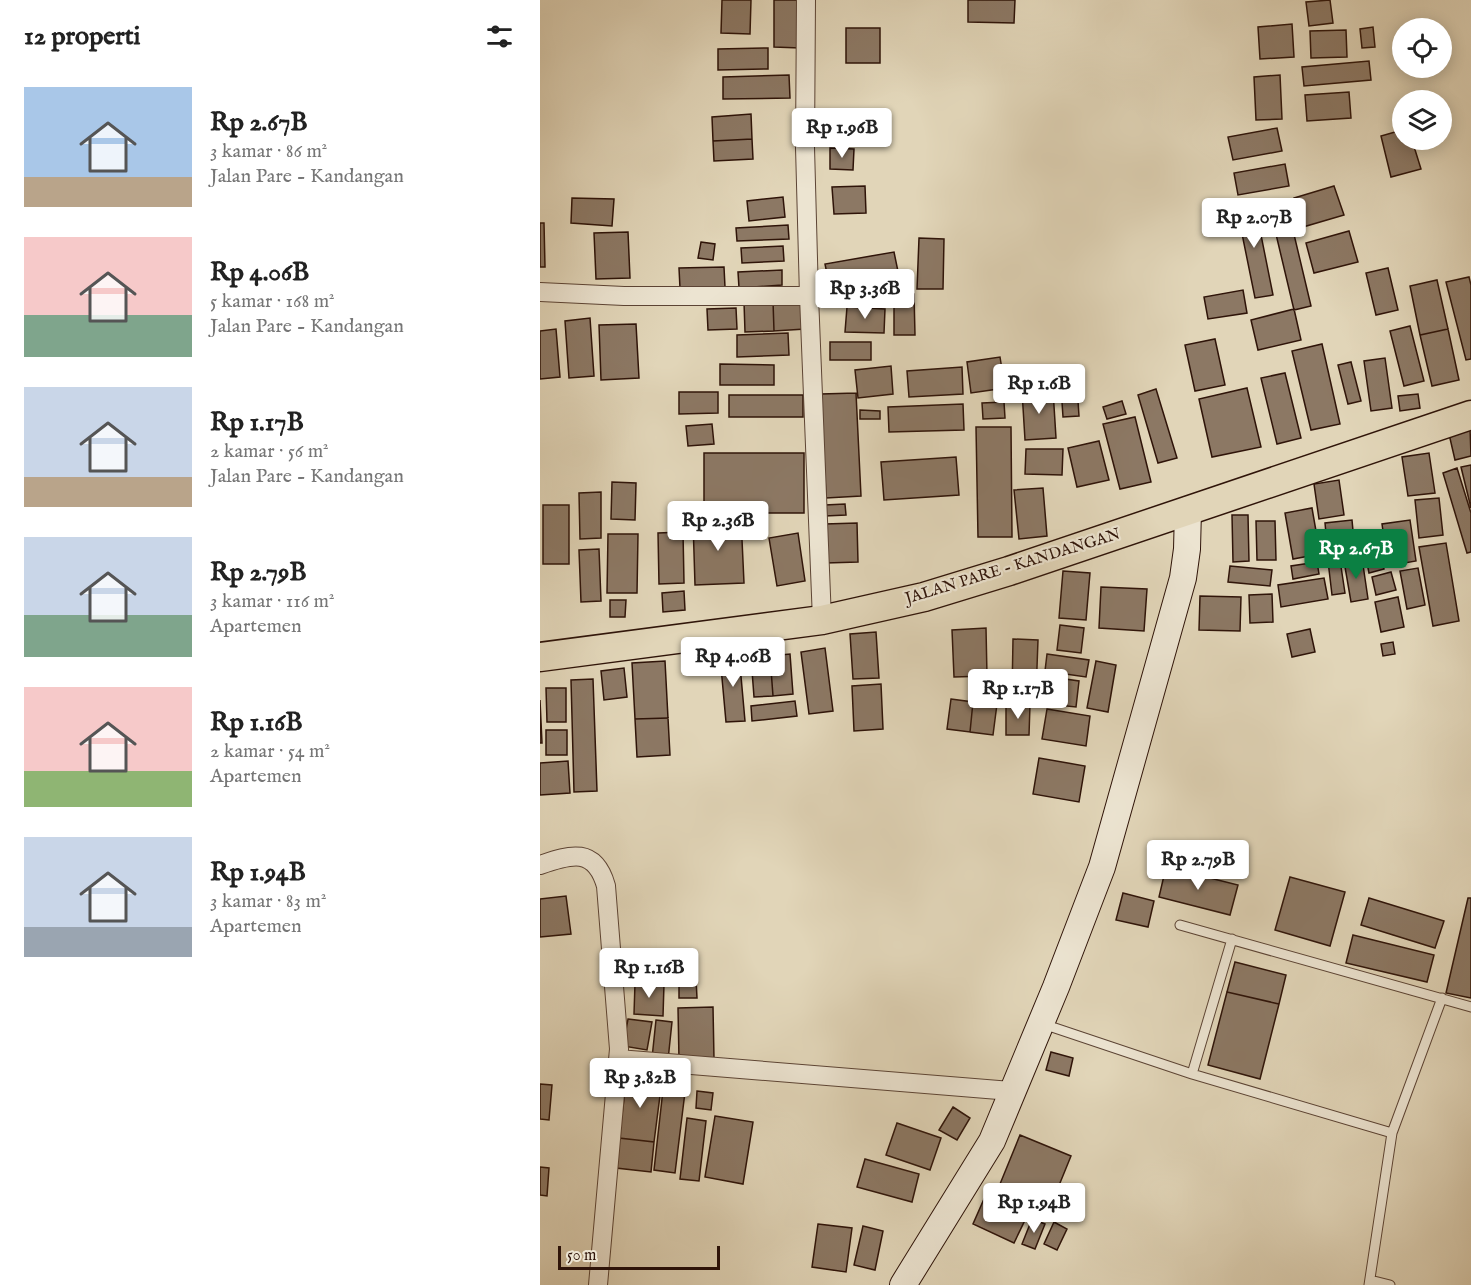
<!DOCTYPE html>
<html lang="id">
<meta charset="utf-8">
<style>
:root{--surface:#fff;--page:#f6f6f6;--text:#222;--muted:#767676;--accent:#0b8043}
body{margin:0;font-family:"IM FELL English",serif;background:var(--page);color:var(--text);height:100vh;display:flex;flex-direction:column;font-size:22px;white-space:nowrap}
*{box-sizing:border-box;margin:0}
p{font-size:20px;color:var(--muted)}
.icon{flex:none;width:33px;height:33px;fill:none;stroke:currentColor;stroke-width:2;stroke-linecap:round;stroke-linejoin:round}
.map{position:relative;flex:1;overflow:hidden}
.details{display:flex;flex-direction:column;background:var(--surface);width:540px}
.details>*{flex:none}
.tools{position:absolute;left:852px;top:18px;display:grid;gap:12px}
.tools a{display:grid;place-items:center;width:60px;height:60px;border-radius:50%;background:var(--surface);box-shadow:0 3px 15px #0003;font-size:30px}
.scale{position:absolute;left:18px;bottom:15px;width:162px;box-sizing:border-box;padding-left:6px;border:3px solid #2f1409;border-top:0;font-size:16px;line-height:21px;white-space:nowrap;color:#2f1409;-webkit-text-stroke:4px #ece4d1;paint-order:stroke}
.price{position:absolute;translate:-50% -51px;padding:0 14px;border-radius:6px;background:#fff;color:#222;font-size:20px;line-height:39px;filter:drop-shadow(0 2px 3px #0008)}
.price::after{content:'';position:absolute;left:50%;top:36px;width:18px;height:14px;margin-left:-9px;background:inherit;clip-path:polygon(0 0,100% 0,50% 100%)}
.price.selected{background:var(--accent);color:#fff}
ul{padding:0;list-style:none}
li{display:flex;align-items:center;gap:18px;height:150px;padding:0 24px}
li span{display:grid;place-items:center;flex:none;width:168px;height:120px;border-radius:0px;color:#555}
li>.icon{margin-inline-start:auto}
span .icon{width:72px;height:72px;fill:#fffc;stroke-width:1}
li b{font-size:26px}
h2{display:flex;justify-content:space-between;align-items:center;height:72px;padding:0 24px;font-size:26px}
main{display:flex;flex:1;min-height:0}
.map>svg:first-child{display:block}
</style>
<main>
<section class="details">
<h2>12 properti<svg class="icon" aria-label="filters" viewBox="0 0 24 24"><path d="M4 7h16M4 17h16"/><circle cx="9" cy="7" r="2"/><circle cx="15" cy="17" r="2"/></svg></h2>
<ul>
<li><span style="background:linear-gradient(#a9c7e8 75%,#b9a48a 0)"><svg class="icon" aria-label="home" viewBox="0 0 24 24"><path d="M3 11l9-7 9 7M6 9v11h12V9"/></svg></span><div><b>Rp 2.67B</b><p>3 kamar · 86 m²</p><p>Jalan Pare - Kandangan</p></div></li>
<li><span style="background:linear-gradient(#f6c9c9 65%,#7fa58c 0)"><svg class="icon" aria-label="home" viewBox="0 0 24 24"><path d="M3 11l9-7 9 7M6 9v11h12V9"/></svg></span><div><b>Rp 4.06B</b><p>5 kamar · 168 m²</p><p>Jalan Pare - Kandangan</p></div></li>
<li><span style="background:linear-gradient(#c9d6e8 75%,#b9a48a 0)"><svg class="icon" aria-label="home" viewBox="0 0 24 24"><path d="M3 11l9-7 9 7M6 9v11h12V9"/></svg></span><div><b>Rp 1.17B</b><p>2 kamar · 56 m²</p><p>Jalan Pare - Kandangan</p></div></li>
<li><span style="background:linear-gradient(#c9d6e8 65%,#7fa58c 0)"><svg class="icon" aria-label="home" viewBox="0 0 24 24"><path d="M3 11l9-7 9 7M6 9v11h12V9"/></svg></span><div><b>Rp 2.79B</b><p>3 kamar · 116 m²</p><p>Apartemen</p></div></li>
<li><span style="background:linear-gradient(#f6c9c9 70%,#8fb573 0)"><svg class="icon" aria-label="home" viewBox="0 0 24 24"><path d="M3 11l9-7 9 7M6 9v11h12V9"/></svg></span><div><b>Rp 1.16B</b><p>2 kamar · 54 m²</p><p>Apartemen</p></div></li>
<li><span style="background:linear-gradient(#c9d6e8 75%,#9aa5b1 0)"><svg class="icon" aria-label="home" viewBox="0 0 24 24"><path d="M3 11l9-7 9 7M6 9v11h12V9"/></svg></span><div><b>Rp 1.94B</b><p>3 kamar · 83 m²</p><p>Apartemen</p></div></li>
</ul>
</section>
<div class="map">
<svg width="931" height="1285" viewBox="0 0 931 1285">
<rect width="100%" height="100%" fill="#e1d5b8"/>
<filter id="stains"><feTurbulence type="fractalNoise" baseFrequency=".00333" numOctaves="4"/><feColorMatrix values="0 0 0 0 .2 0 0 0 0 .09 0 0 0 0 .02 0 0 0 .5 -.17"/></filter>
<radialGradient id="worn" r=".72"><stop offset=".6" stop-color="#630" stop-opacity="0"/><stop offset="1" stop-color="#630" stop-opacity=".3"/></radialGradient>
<!-- building -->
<path fill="#8c7864" stroke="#2f1409" stroke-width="1.5" d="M182 0H211L210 34 181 33Z
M234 0H260V48L234 47Z
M428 0H475L474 23 428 22Z
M790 0 793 23 769 26 766 2Z
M752 24 754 57 720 59 718 27Z
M833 27 835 47 822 48 820 29Z
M306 28H340V63H306Z
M806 30 807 57 771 58 770 31Z
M228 48V69L178 70V49Z
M829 61 831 80 764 86 762 67Z
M249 75 250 98 183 99V77Z
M740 75 742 119 716 120 714 77Z
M809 92 811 118 767 121 765 95Z
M211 114 212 139 173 141 172 117Z
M298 117H320L321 130H298Z
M737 128 742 151 693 160 688 137Z
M862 130V140H872L881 169 851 177 841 136Z
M212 139 213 159 174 161 173 141Z
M290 148 314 149 313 170 290 169Z
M745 164 749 186 698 195 694 173Z
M325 186 326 213 294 214 292 187Z
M794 186 804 215 763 227 754 198Z
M243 197 245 217 209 221 207 201Z
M32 198 74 199 72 226 31 223Z
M714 200 733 295 715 298 696 204Z
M0 223H4L5 267H0Z
M248 225 249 239 197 241 196 228Z
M752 226 771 306 754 310 735 230Z
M809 231 818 262 774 273 766 243Z
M88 232 90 278 56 279 54 233Z
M379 238 404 239 403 289H377Z
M161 242 175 244 173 260 158 258Z
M243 246 244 261 202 263 201 248Z
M354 252 361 286 292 299 285 264Z
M184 267 185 287 140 288 139 268Z
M848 268 858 310 836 315 826 273Z
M242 270V285L199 288 198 272Z
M929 277 931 285V359L926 360 906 282Z
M897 280 908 329 880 335 870 286Z
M703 290 707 313 668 319 664 297Z
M374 294 375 335H354V295Z
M263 299 265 329 234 331 233 301Z
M233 301 234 331 205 332 204 302Z
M307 307 345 309 344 333 305 332Z
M196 308 197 329 168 330 167 309Z
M754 309 761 340 718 350 711 320Z
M50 318 54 376 29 378 25 321Z
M96 324 99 378 61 380 59 325Z
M870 326 884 381 864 386 850 331Z
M16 329 20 377 0 379V331Z
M908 329 919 380 892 386 880 335Z
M248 333 249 355 197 357V335Z
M675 339 685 385 655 391 645 345Z
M290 342H331V360H290Z
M782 344 800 424 771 430 752 351Z
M460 357 465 388 431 393 427 362Z
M845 358 852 408 831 411 824 361Z
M811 362 821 401 808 404 798 365Z
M180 364 234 365V385H180Z
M351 366 353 394 318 398 315 370Z
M422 367 423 394 369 397 367 371Z
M745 373 761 438 737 444 721 378Z
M537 386 539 416 523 417 521 387Z
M707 388 721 447 672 457 659 399Z
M616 389 637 458 618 463 598 395Z
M513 390 516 438 485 440 482 391Z
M139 392H178V413L139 414Z
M316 393 321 496 286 498 281 394Z
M878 394 880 408 860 411 858 396Z
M189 395H263V417H189Z
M582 401 586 414 567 419 563 407Z
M464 402 465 418 443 419 442 403Z
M423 404 424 430 349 432 348 407Z
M320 410 340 411V419H320Z
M595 417 611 482 580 489 563 424Z
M172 424 174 444 148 446 146 426Z
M436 427H471L472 537H438Z
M930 428 931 456 915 460 909 434Z
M559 441 569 480 537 487 528 448Z
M486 449H523L522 475 485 474Z
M164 453H264V513H164Z
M889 453 895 493 868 496 862 457Z
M416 457 419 495 344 500 341 462Z
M931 465V508L921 467Z
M917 468 931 513V552L927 553 903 473Z
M799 480 804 515 779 519 774 484Z
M72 482 96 483 95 520 71 519Z
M503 488 507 536 479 539 474 490Z
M61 492V538L40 539 39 493Z
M899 498 903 535 879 538 875 500Z
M305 504 306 515 285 516V505Z
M3 505H29V564H3Z
M772 508 780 554 753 559 745 513Z
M692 515H708L709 561 693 562Z
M201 518 204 583 155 585 153 521Z
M812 520 815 552 788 555 785 523Z
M870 520 876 561 848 566 842 524Z
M716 521H735L736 560H717Z
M317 523 318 562 286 563 285 524Z
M143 532 144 583 119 584 118 533Z
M258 533 265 581 237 586 229 538Z
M68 534H98L97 593H67Z
M906 543 919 621 893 626 879 547Z
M59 549 61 601 41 602 39 550Z
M840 550 844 569 829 573 825 553Z
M822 558 828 599 811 602 804 561Z
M800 560 805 593 792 595 788 561Z
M777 562 779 574 753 579 751 566Z
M690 566 732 570 730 586 688 582Z
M878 568 885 605 867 609 860 571Z
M523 571 550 573 546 620 519 618Z
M851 572 856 590 836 595 832 577Z
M784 578 788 599 741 607 738 585Z
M561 587 607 589 604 631 559 628Z
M144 591 145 610 123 612 122 593Z
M732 594 733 622 710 623 709 595Z
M660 596 701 597 700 631 659 630Z
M858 597 864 627 841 632 835 602Z
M70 600H86L85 617H70Z
M520 625 544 628 541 653 517 650Z
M446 628 447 676 414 677 412 630Z
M770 629 775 652 752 657 747 634Z
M336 632 339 678 313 679 310 634Z
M473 639 498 640 496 694H472Z
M853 642 855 654 843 656 841 644Z
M285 648 293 711 269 714 261 652Z
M199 654 205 721 186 722 180 656Z
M250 654 253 694 233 696 230 656Z
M507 654 549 660 546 677 505 671Z
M230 656 233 696 214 697 211 657Z
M125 661 128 718 95 719 92 663Z
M556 661 576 665 568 712 547 708Z
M84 668 87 697 64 700 61 671Z
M511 677 539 681 536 707 508 704Z
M53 679 57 791 34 792 31 680Z
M341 684 343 729 314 731 312 686Z
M6 688H26V722H7Z
M411 699 433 702 430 732 407 729Z
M0 700 2 743H0Z
M255 701 257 716 212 721 211 706Z
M433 702 457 704 453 735 430 732Z
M466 705H490L489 735H466Z
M507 709 550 716 546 746 502 739Z
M128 718 130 755 97 757 95 719Z
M6 730H27V755H6Z
M499 758 545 766 539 802 493 794Z
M28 761 30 793 0 795V763Z
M626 867 698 885 690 915 619 897Z
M750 877 805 892 790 946 735 930Z
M583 893 614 901 608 927 576 920Z
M26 896 31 934 0 937V899Z
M829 898 904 921 895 948 821 925Z
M928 898H931V998L906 993Z
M813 935 894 955 887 982 806 963Z
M695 962 746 975 739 1004 687 992Z
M139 979H156L157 998H139Z
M95 983 124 984 123 1016 94 1014Z
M687 992 739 1004 720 1079 668 1065Z
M173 1007 174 1059 139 1060 138 1008Z
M88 1019 112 1022 107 1050 83 1046Z
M116 1020 132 1022 128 1060 112 1058Z
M511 1052 533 1058 529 1076 506 1070Z
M87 1076 122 1080 114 1142 79 1138Z
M124 1081 146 1084 135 1173 114 1170Z
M0 1084 12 1085 9 1120 0 1119Z
M157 1091 173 1093 171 1110 156 1108Z
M413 1107 430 1118 417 1140 399 1130Z
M175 1116 213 1122 203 1184 165 1177Z
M147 1118 166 1121 159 1181 140 1179Z
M357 1123 401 1138 390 1170 346 1155Z
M480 1135 531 1156 511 1205 460 1184Z
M79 1138 114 1142 111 1172 76 1168Z
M325 1159 379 1174 372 1202 317 1187Z
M0 1167 9 1168 7 1196 0 1195Z
M444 1199 486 1218 474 1243 433 1224Z
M492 1219 505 1224 495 1249 482 1244Z
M514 1222 527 1229 517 1250 504 1244Z
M278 1224 312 1228 306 1272 272 1267Z
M323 1226 343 1231 335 1270 314 1265Z"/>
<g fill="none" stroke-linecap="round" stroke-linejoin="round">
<!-- lane casing -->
<g stroke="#5c4435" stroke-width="11">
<path id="lane" d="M640 925 931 1007
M503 1024 652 1074 852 1133 829 1285
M652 1074 692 939
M852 1133 902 998
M830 1280 850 1285"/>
</g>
<!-- street casing -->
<g stroke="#5c4435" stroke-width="20">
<path id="street" d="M266 0 265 147 269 296
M0 292 84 296H269L282 620
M0 865C31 854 55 847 66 886L79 1049 58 1285
M78 1059 471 1091"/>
</g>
<!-- secondary casing -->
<g stroke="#2f1409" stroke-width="28">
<path id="secondary" d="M363 1285 452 1141 516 987 562 867 643 578 647 549 648 510"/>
</g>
<!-- primary casing -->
<g stroke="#2f1409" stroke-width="31">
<path id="primary" d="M0 657 282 620 384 597 469 571 931 415"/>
</g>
<!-- lane -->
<use href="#lane" stroke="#ece4d1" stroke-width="9"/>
<!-- street -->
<use href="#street" stroke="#ece4d1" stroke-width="18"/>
<!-- secondary -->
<use href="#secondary" stroke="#ece4d1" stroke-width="26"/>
<!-- primary -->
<use href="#primary" stroke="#e1d5b8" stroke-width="28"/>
</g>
<g text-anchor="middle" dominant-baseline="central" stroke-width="4.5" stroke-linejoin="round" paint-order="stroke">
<!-- street labels -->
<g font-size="16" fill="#2f1409" stroke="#ece4d1">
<text transform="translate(473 567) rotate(-17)">JALAN PARE - KANDANGAN</text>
</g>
</g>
<rect width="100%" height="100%" filter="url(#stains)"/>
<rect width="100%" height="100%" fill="url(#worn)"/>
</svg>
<div class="tools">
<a><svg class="icon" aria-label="locate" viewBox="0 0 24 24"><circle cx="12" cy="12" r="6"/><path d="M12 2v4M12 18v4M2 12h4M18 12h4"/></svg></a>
<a><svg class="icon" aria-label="layers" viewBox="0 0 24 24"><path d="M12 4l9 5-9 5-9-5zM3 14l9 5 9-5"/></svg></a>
</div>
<div class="scale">50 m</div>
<b class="price" style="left:302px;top:159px">Rp 1.96B</b>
<b class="price" style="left:714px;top:249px">Rp 2.07B</b>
<b class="price" style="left:325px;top:320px">Rp 3.36B</b>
<b class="price" style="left:499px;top:415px">Rp 1.6B</b>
<b class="price" style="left:178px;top:552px">Rp 2.36B</b>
<b class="price selected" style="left:816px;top:580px">Rp 2.67B</b>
<b class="price" style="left:193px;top:688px">Rp 4.06B</b>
<b class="price" style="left:478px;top:720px">Rp 1.17B</b>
<b class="price" style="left:658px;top:891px">Rp 2.79B</b>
<b class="price" style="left:109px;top:999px">Rp 1.16B</b>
<b class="price" style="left:100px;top:1109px">Rp 3.82B</b>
<b class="price" style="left:494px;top:1234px">Rp 1.94B</b>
</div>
</main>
